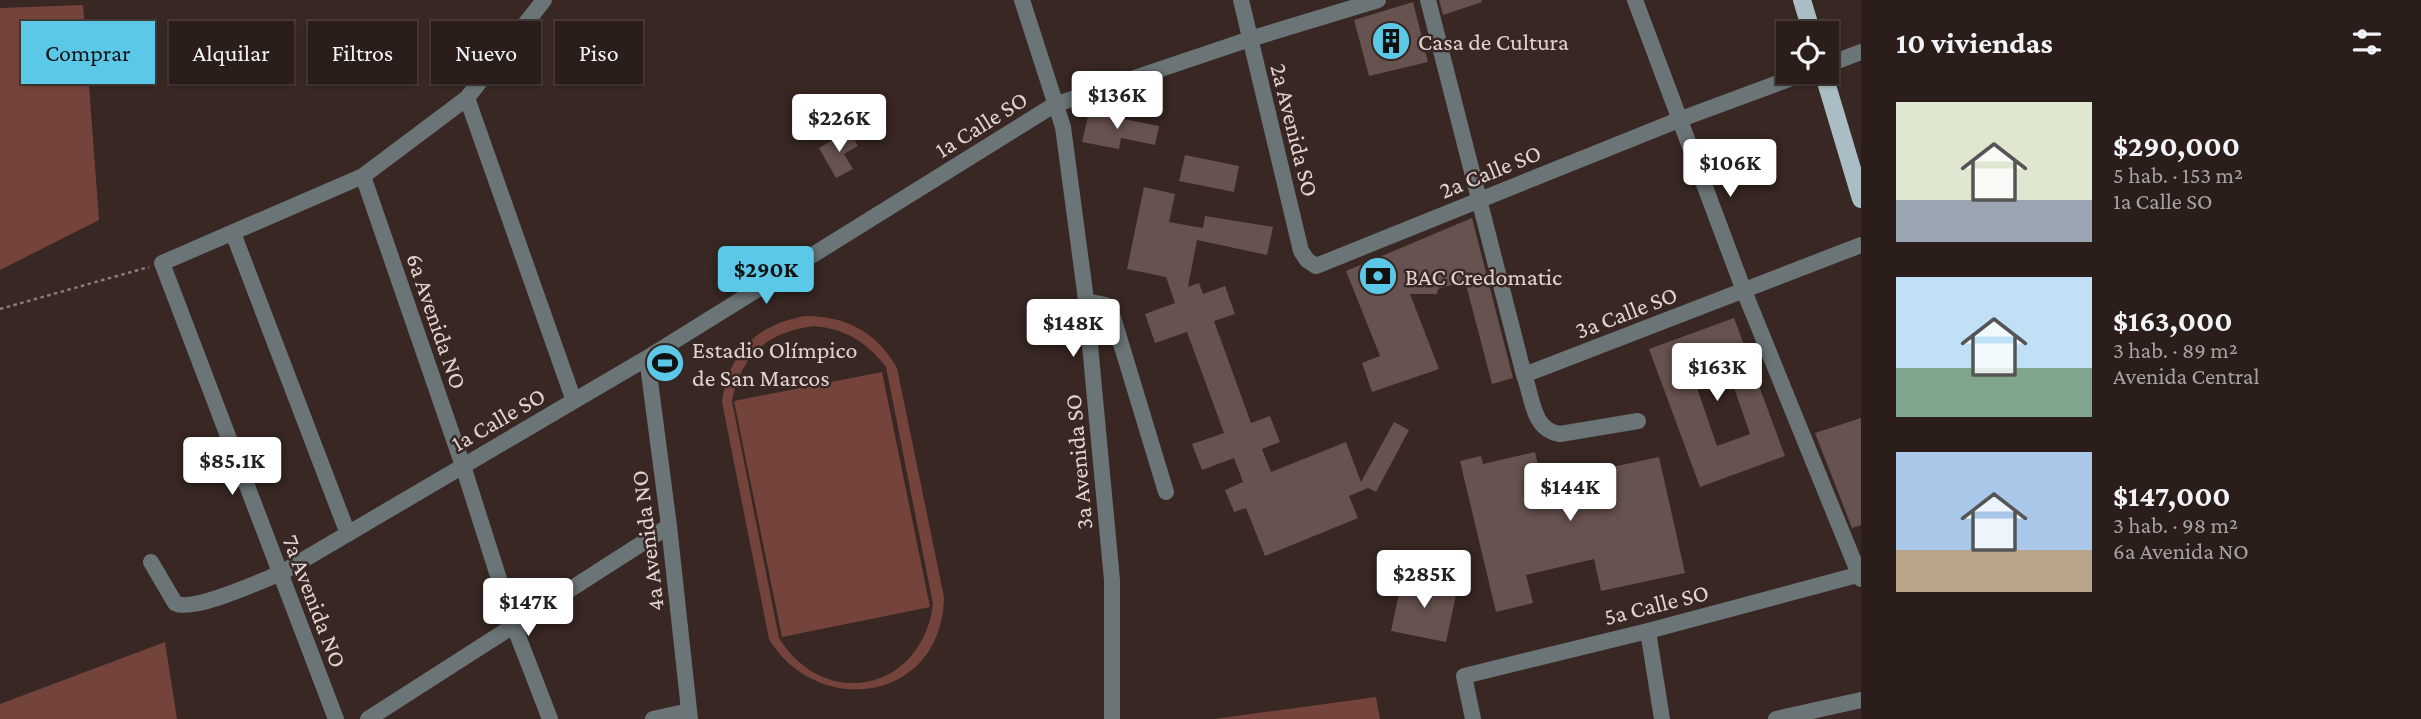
<!DOCTYPE html>
<html lang="es">
<meta charset="utf-8">
<style>
:root{--surface:#2a1d1a;--page:#322623;--text:#f1f3f6;--muted:#a5a2a2;--line:#463b39;--accent:#5bc8e7}
body{margin:0;font-family:"Crimson Pro",serif;background:var(--page);color:var(--text);height:100vh;display:flex;flex-direction:column;font-size:26px;white-space:nowrap}
*{box-sizing:border-box;margin:0}
p{font-size:23px;color:var(--muted)}
.icon{flex:none;width:38px;height:38px;fill:none;stroke:currentColor;stroke-width:2;stroke-linecap:round;stroke-linejoin:round}
.map{position:relative;flex:1;overflow:hidden}
.panel{display:flex;flex-direction:column;background:var(--surface);width:560px}
.panel>*{flex:none}
.banner{position:absolute;left:21px;top:21px;width:665px;height:63px;display:flex;gap:14px}
.controls{position:absolute;left:1776px;top:21px;display:grid;gap:14px}
.controls a{display:grid;place-items:center;width:63px;height:63px;border-radius:0px;background:var(--surface);box-shadow:0 2px 5px #0004,0 0 0 2px var(--line);font-size:35px}
.price{position:absolute;translate:-50% -60px;padding:0 16px;border-radius:7px;background:#fff;color:#222;font-size:23px;line-height:46px;filter:drop-shadow(0 2px 4px #0008)}
.price::after{content:'';position:absolute;left:50%;top:42px;width:21px;height:16px;margin-left:-10px;background:inherit;clip-path:polygon(0 0,100% 0,50% 100%)}
.price.on{background:var(--accent);color:#111}
ul{padding:0;list-style:none}
li{display:flex;align-items:center;gap:21px;height:175px;padding:0 35px}
li span{display:grid;place-items:center;flex:none;width:196px;height:140px;border-radius:0px;color:#555}
li>.icon{margin-inline-start:auto}
span .icon{width:84px;height:84px;fill:#fffc;stroke-width:1}
li b{font-size:30px}
h2{display:flex;justify-content:space-between;align-items:center;height:84px;padding:0 35px;font-size:30px}
.tag{padding:0 24px;border-radius:0px;background:var(--surface);box-shadow:0 2px 5px #0004,0 0 0 2px var(--line);font-size:24px;line-height:63px}
.tag.on{background:var(--accent);color:#111}
main{display:flex;flex:1;min-height:0}
.map>svg:first-child{display:block}
</style>
<main>
<div class="map">
<svg width="1861" height="719" viewBox="0 0 1861 719">
<rect width="100%" height="100%" fill="#382723"/>
<!-- green -->
<path fill="#74433b" fill-rule="evenodd" d="M83 5 99 220 0 270V8Z
M805 316C846 316 877 332 897 368L944 597C942 703 817 719 769 639L722 402C729 352 756 325 805 316ZM814 326C845 329 866 341 886 367L933 604C922 691 825 712 779 638L732 401C741 355 767 332 814 326Z
M882 372 930 607 782 637 734 401Z
M165 642 177 719H0V704Z
M1376 697 1380 719H1214Z"/>
<!-- building -->
<path fill="#66524f" fill-rule="evenodd" d="M1439 0H1481L1482 2 1443 15Z
M1413 2 1428 62 1369 76 1354 20Z
M1089 112 1159 126 1155 145 1121 138 1119 149 1082 142Z
M849 131 858 146 844 154 853 169 836 178 819 148Z
M1185 155 1239 166 1234 192 1179 181Z
M1144 187 1175 194 1169 222 1203 228 1205 216 1273 227 1267 255 1197 240 1188 287 1199 283 1203 294 1225 286 1235 314 1214 321 1251 423 1270 416 1280 442 1262 449 1271 472 1346 442 1361 482 1394 422 1409 430 1376 492 1368 488 1349 496 1358 518 1265 556 1246 508 1234 512 1225 490 1243 482 1234 458 1202 470 1192 444 1224 433 1187 332 1155 343 1145 314 1175 303 1166 277 1127 269Z
M1472 218 1513 378 1492 384 1465 281 1438 289 1437 294H1410L1439 369 1372 392 1362 363 1380 356 1346 271Z
M1734 318 1785 456 1700 487 1649 349ZM1722 353 1750 434 1717 446 1689 365Z
M1861 418V525L1852 528 1815 433Z
M1535 452 1539 469 1562 464 1565 477 1659 457 1685 573 1601 591 1594 559 1526 575 1533 603 1496 612 1460 461 1481 456 1483 464Z
M1402 579 1457 590 1446 642 1391 631Z"/>
<g fill="none" stroke-linecap="round" stroke-linejoin="round">
<!-- path -->
<path stroke="#8b7c79" stroke-width="2.5" stroke-dasharray="3.5 3.5" stroke-linecap="butt" d="M0 309 149 267"/>
<!-- minor -->
<path stroke="#6b7477" stroke-width="16" d="M1022 0 1063 127 1085 292 1112 580V719
M1241 0 1301 251 1307 260 1316 266 1681 119 1808 72
M1428 0 1524 375C1533 398 1532 430 1560 434L1638 421
M1635 0 1744 291 1861 579
M1827 65 1861 52
M467 98 574 401
M363 176 463 466 514 626 550 719
M233 233 348 534
M1086 301 1106 305 1112 314 1166 492
M647 358 669 526 690 719
M1524 375 1861 245
M151 562 175 603C192 613 261 581 281 573L647 358 1054 105 1250 39 1378 0
M1648 631 1662 719
M336 719 162 263 363 176 467 98 544 0
M368 719 669 526
M653 719 689 711
M1473 719 1464 676 1648 631 1861 574
M1776 719 1861 700"/>
<!-- major -->
<path stroke="#aabdc4" stroke-width="18" d="M1802 0 1812 33
M1823 72 1861 199"/>
</g>
<!-- icons -->
<defs>
<g id="building-disc" transform="scale(2.0125)"><circle r="9.5" fill="#5bc8e7" stroke="#382723"/><path d="M-4-6H4V6H1V3H-1V6H-4ZM-2.5-4.3h1.7v1.8h-1.7ZM.8-4.3h1.7v1.8H.8ZM-2.5-1h1.7V.8h-1.7ZM.8-1h1.7V.8H.8Z" fill="#111"/></g>
<g id="bank-disc" transform="scale(2.0125)"><circle r="9.5" fill="#5bc8e7" stroke="#382723"/><path d="M-6-4H6V4H-6ZM0-2.3a2.3 2.3 0 1 0 0 4.6a2.3 2.3 0 1 0 0-4.6Z" fill="#111"/></g>
<g id="stadium-disc" transform="scale(2.0125)"><circle r="9.5" fill="#5bc8e7" stroke="#382723"/><path d="M0-5a6.5 5 0 1 0 0 10a6.5 5 0 1 0 0-10ZM-3.5-1.8h7v3.6h-7Z" fill="#111"/></g>
</defs>
<g fill-rule="evenodd">
<use href="#building-disc" x="1391" y="41"/>
<use href="#bank-disc" x="1378" y="276"/>
<use href="#stadium-disc" x="665" y="363"/>
</g>
<g text-anchor="middle" dominant-baseline="central" stroke-width="5" stroke-linejoin="round" paint-order="stroke">
<!-- poi labels -->
<g font-size="24" fill="#e0d4d2" stroke="#382723" text-anchor="start">
<text x="1418" y="41">Casa de Cultura</text>
<text x="1405" y="276">BAC Credomatic</text>
<text x="692" y="349">Estadio Olímpico<tspan x="692" dy="28">de San Marcos</tspan></text>
</g>
<!-- street labels -->
<g font-size="24" fill="#e0d4d2" stroke="#382723">
<text transform="translate(981 124) rotate(-32)">1a Calle SO</text>
<text transform="translate(1295 130) rotate(76)">2a Avenida SO</text>
<text transform="translate(1490 171) rotate(-22)">2a Calle SO</text>
<text transform="translate(1626 312) rotate(-21)">3a Calle SO</text>
<text transform="translate(437 321) rotate(71)">6a Avenida NO</text>
<text transform="translate(498 419) rotate(-30)">1a Calle SO</text>
<text transform="translate(1078 462) rotate(-95)">3a Avenida SO</text>
<text transform="translate(647 541) rotate(-97)">4a Avenida NO</text>
<text transform="translate(315 601) rotate(69)">7a Avenida NO</text>
<text transform="translate(1656 604) rotate(-14)">5a Calle SO</text>
</g>
</g>
</svg>
<div class="controls">
<a><svg class="icon" aria-label="locate" viewBox="0 0 24 24"><circle cx="12" cy="12" r="6"/><path d="M12 2v4M12 18v4M2 12h4M18 12h4"/></svg></a>
</div>
<b class="price" style="left:1117px;top:131px">$136K</b>
<b class="price" style="left:839px;top:154px">$226K</b>
<b class="price" style="left:1730px;top:199px">$106K</b>
<b class="price on" style="left:766px;top:306px">$290K</b>
<b class="price" style="left:1073px;top:359px">$148K</b>
<b class="price" style="left:1717px;top:403px">$163K</b>
<b class="price" style="left:232px;top:497px">$85.1K</b>
<b class="price" style="left:1570px;top:523px">$144K</b>
<b class="price" style="left:1424px;top:610px">$285K</b>
<b class="price" style="left:528px;top:638px">$147K</b>
<div class="banner">
<a class="tag on">Comprar</a>
<a class="tag">Alquilar</a>
<a class="tag">Filtros</a>
<a class="tag">Nuevo</a>
<a class="tag">Piso</a>
</div>
</div>
<section class="panel">
<h2>10 viviendas<svg class="icon" aria-label="filters" viewBox="0 0 24 24"><path d="M4 7h16M4 17h16"/><circle cx="9" cy="7" r="2"/><circle cx="15" cy="17" r="2"/></svg></h2>
<ul>
<li><span style="background:linear-gradient(#dfe7d0 70%,#9aa5b1 0)"><svg class="icon" aria-label="home" viewBox="0 0 24 24"><path d="M3 11l9-7 9 7M6 9v11h12V9"/></svg></span><div><b>$290,000</b><p>5 hab. · 153 m²</p><p>1a Calle SO</p></div></li>
<li><span style="background:linear-gradient(#bfe0f5 65%,#7fa58c 0)"><svg class="icon" aria-label="home" viewBox="0 0 24 24"><path d="M3 11l9-7 9 7M6 9v11h12V9"/></svg></span><div><b>$163,000</b><p>3 hab. · 89 m²</p><p>Avenida Central</p></div></li>
<li><span style="background:linear-gradient(#a9c7e8 70%,#b9a48a 0)"><svg class="icon" aria-label="home" viewBox="0 0 24 24"><path d="M3 11l9-7 9 7M6 9v11h12V9"/></svg></span><div><b>$147,000</b><p>3 hab. · 98 m²</p><p>6a Avenida NO</p></div></li>
</ul>
</section>
</main>
